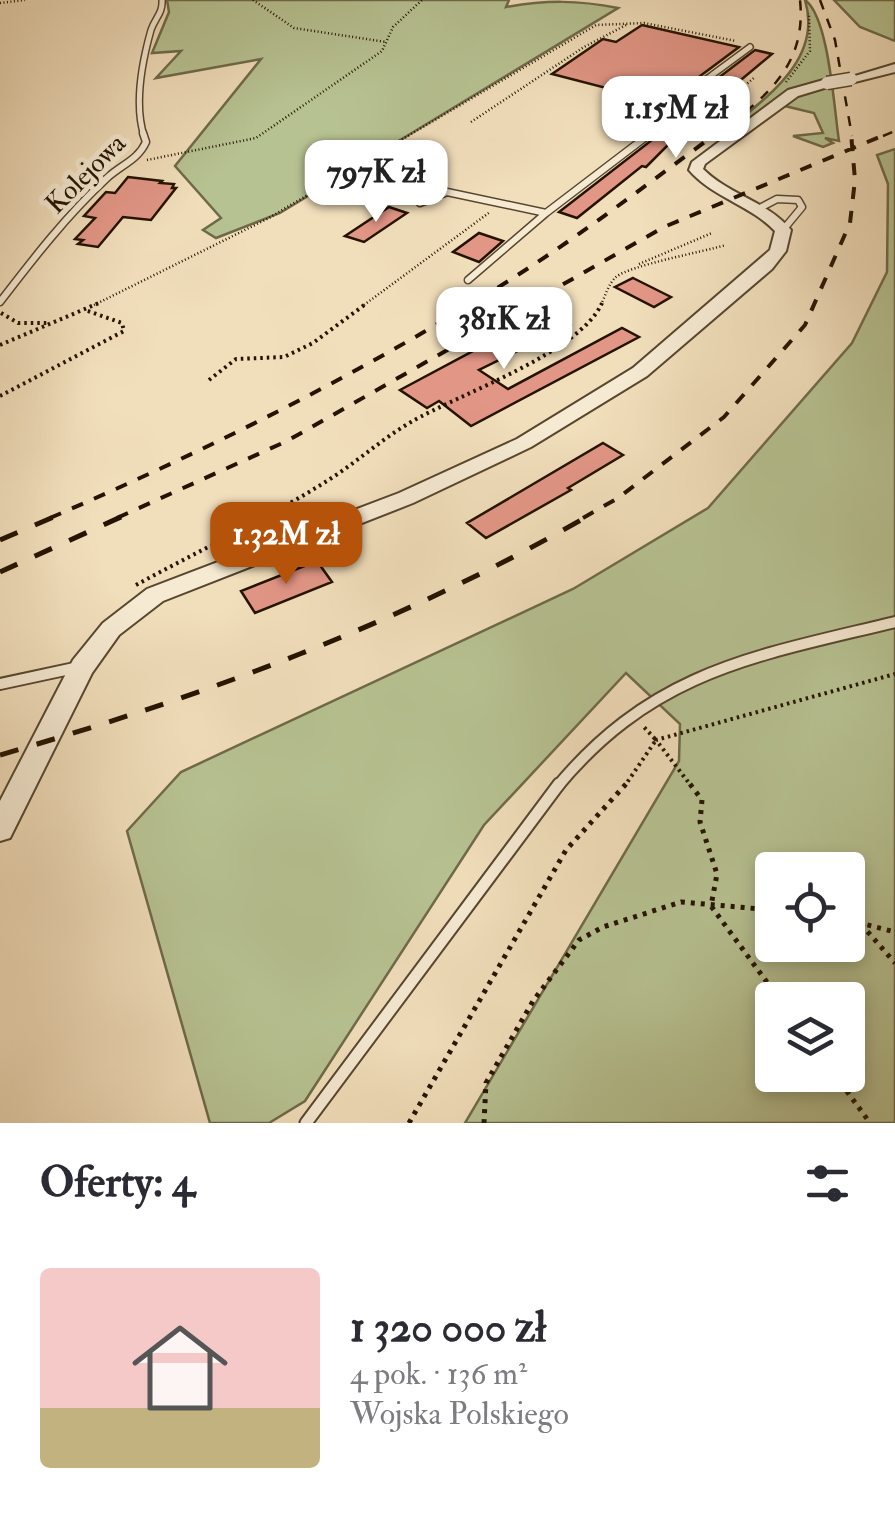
<!DOCTYPE html>
<html lang="pl">
<meta charset="utf-8">
<style>
:root{--surface:#fff;--page:#f7f7f7;--text:#2b2b33;--muted:#7c7c81;--line:#e1e1e2;--accent:#b45309}
body{margin:0;font-family:"IM FELL Double Pica",serif;background:var(--page);color:var(--text);height:100vh;display:flex;flex-direction:column;font-size:38px;white-space:nowrap}
*{box-sizing:border-box;margin:0}
p{font-size:32px;color:var(--muted)}
.icon{flex:none;width:55px;height:55px;fill:none;stroke:currentColor;stroke-width:2;stroke-linecap:round;stroke-linejoin:round}
.map{position:relative;height:1123px;overflow:hidden}
.side{display:flex;flex-direction:column;background:var(--surface);flex:1}
.side>*{flex:none}
.controls{position:absolute;left:755px;top:852px;display:grid;gap:20px}
.controls a{display:grid;place-items:center;width:110px;height:110px;border-radius:10px;background:var(--surface);box-shadow:0 5px 15px #0003;font-size:50px}
.price{position:absolute;translate:-50% -85px;padding:0 22px;border-radius:20px;background:#fff;color:#222;font-size:32px;line-height:65px;filter:drop-shadow(0 2px 5px #0008)}
.price::after{content:'';position:absolute;left:50%;top:60px;width:30px;height:22px;margin-left:-15px;background:inherit;clip-path:polygon(0 0,100% 0,50% 100%)}
.price.active{background:var(--accent);color:#fff}
ul{padding:0;list-style:none}
li{display:flex;align-items:center;gap:30px;height:250px;padding:0 40px}
li+li{border-top:2px solid var(--line)}
li span{display:grid;place-items:center;flex:none;width:280px;height:200px;border-radius:10px;color:#555}
li>.icon{margin-inline-start:auto}
span .icon{width:120px;height:120px;fill:#fffc;stroke-width:1}
li b{font-size:42px}
h2{display:flex;justify-content:space-between;align-items:center;height:120px;padding:0 40px;font-size:42px}
.map>svg:first-child{display:block}
</style>
<div class="map">
<svg width="895" height="1123" viewBox="0 0 895 1123">
<rect width="100%" height="100%" fill="#f1debb"/>
<filter id="stains"><feTurbulence type="fractalNoise" baseFrequency=".002" numOctaves="4"/><feColorMatrix values="0 0 0 0 .2 0 0 0 0 .09 0 0 0 0 .02 0 0 0 .5 -.17"/></filter>
<radialGradient id="worn" r=".72"><stop offset=".6" stop-color="#630" stop-opacity="0"/><stop offset="1" stop-color="#630" stop-opacity=".3"/></radialGradient>
<!-- green -->
<path fill="#b7c292" stroke="#6e6a49" stroke-width="2.5" fill-rule="evenodd" d="M167 0H509L506 7C545 0 578 0 618 8L280 213 216 238 203 230 221 218 175 166 261 59 156 78 181 51 152 53 169 12Z
M805 0C829 17 834 109 839 141L825 138 833 143 823 147 793 136 823 133 814 113 785 106 797 96 823 85 821 81 781 96 746 124 740 119C777 90 821 53 805 0Z
M834 0H895V41L860 27Z
M895 149V1123H465L679 761 680 724 626 673 484 825 305 1101 269 1123H210L127 831 181 772 573 589 708 508 852 343 887 272 888 184 877 155ZM772 870H848V945H772ZM772 1000H848V1075H772Z"/>
<!-- building -->
<path fill="#e29686" stroke="#241300" stroke-width="2.5" d="M642 25 739 47 664 103 552 74 603 39 616 42Z
M755 50 772 54 724 94 730 95 709 112 680 107Z
M657 136 673 140 646 167 642 166 577 218 559 212Z
M128 177 162 181 160 183 174 184 172 188H176L151 220 123 217 98 247 78 244 83 240 75 239 95 218 84 216 106 192 115 193Z
M389 207 407 213 364 242 345 236Z
M479 233 503 241 479 262 453 252Z
M633 278 671 297 654 307 615 287Z
M546 312 570 325 479 370 508 389 622 328 639 337 471 426 439 401 427 408 400 390Z
M603 443 623 455 568 488 571 490 486 538 467 523Z
M317 561 332 582 255 613 241 591Z"/>
<g fill="none" stroke-linecap="round" stroke-linejoin="round">
<!-- service-far3 casing -->
<g stroke="#57462f" stroke-width="8">
<path id="service-far3" d="M741 132 666 109 750 47
M144 136C134 104 142 62 151 30 155 18 163 13 162 0
M647 136 676 114"/>
</g>
<!-- service-far2 casing -->
<g stroke="#57462f" stroke-width="9">
<path id="service-far2" d="M420 203 447 192 546 213
M758 209 777 199 798 200 802 207 783 230
M468 280 546 213 651 133
M0 302C33 259 67 215 107 178 121 165 138 160 146 142L143 133"/>
</g>
<!-- service-far1 casing -->
<g stroke="#57462f" stroke-width="14">
<path id="service-far1" d="M0 684 79 667
M557 787C654 670 756 656 895 622"/>
</g>
<!-- service casing -->
<g stroke="#57462f" stroke-width="15">
<path id="service" d="M306 1123 559 784"/>
</g>
<!-- tertiary casing -->
<g stroke="#57462f" stroke-width="4">
<path id="tertiary" d="M895 64V72L851 83 845 79Z
M827 79 831 80V86L798 96 705 164 703 169C729 195 767 201 791 230L786 251 772 269 647 376 531 447 413 503 163 601 119 635 92 673 10 838 0 841V801L73 660 103 623 147 589 399 493 517 439 633 368 770 250 775 231C750 205 712 197 689 170L692 162 788 90Z"/>
</g>
<!-- path-far2 -->
<path stroke="#241300" stroke-width="2.5" stroke-dasharray="1 2.5" stroke-linecap="butt" d="M253 0 294 28 386 42
M0 3 25 0
M786 82 810 51 809 13
M713 113 755 77
M471 122 584 47 628 24
M147 160 256 138 382 51 393 27 422 0
M639 264 712 233
M94 305 267 219 596 25 644 23 736 41
M364 305 490 212
M601 305C605 296 609 283 616 277 631 265 702 252 726 245"/>
<!-- path-far1 -->
<path stroke="#241300" stroke-width="4" stroke-dasharray="2.5 4" stroke-linecap="butt" d="M1 313 18 323H48
M0 345 99 303
M209 380 236 359 284 357 313 343 367 303
M0 396 124 331 122 323 85 310
M136 585C200 550 269 518 330 479 358 461 382 439 411 422 461 393 580 353 602 303
M624 787 656 740 643 726
M692 787 656 740 895 674"/>
<!-- path -->
<path stroke="#241300" stroke-width="5" stroke-dasharray="4 6" stroke-linecap="butt" d="M690 784 702 800 700 822 717 874 711 906 780 1000
M848 920 895 932
M861 924 895 963
M835 1075 870 1123
M409 1123 566 850 626 784
M484 1123 486 1083 533 1001 579 940 603 927 681 902 772 910"/>
<!-- service-far3 -->
<use href="#service-far3" stroke="#f6ead3" stroke-width="5"/>
<!-- service-far2 -->
<use href="#service-far2" stroke="#f6ead3" stroke-width="6"/>
<!-- service-far1 -->
<use href="#service-far1" stroke="#f6ead3" stroke-width="10"/>
<!-- service -->
<use href="#service" stroke="#f6ead3" stroke-width="11"/>
<!-- tertiary -->
<use href="#tertiary" fill="#f6ead3" fill-rule="evenodd"/>
<!-- rail-far2 -->
<path stroke="#241300" stroke-width="2.5" stroke-dasharray="10 10" stroke-linecap="butt" d="M820 0 835 40 852 136
M714 136C764 99 807 67 800 0
M883 136 895 131"/>
<!-- rail-far1 -->
<path stroke="#241300" stroke-width="4" stroke-dasharray="12 12" stroke-linecap="butt" d="M50 518C210 449 366 371 513 278 584 233 650 182 717 133
M117 518 287 441 664 227 889 133
M583 518 618 498 724 417 805 325 850 223 855 180 851 133"/>
<!-- rail -->
<path stroke="#241300" stroke-width="5" stroke-dasharray="19 19" stroke-linecap="butt" d="M0 540 56 516
M0 572 123 516
M0 755C207 695 400 624 588 516"/>
<!-- tertiary-bridge casing -->
<g stroke="#57462f" stroke-width="15" stroke-linecap="butt">
<path id="tertiary-bridge" d="M827 83 851 79"/>
</g>
<!-- tertiary-bridge -->
<use href="#tertiary-bridge" stroke="#f6ead3" stroke-width="12"/>
</g>
<g text-anchor="middle" dominant-baseline="central" stroke-width="10" stroke-linejoin="round" paint-order="stroke">
<!-- far-street labels -->
<g font-size="28" fill="#241300" stroke="#f6ead3">
<text transform="translate(86 174) rotate(-45)">Kolejowa</text>
</g>
</g>
<rect width="100%" height="100%" filter="url(#stains)"/>
<rect width="100%" height="100%" fill="url(#worn)"/>
</svg>
<div class="controls">
<a><svg class="icon" aria-label="locate" viewBox="0 0 24 24"><circle cx="12" cy="12" r="6"/><path d="M12 2v4M12 18v4M2 12h4M18 12h4"/></svg></a>
<a><svg class="icon" aria-label="layers" viewBox="0 0 24 24"><path d="M12 4l9 5-9 5-9-5zM3 14l9 5 9-5"/></svg></a>
</div>
<b class="price" style="left:676px;top:161px">1.15M zł</b>
<b class="price" style="left:376px;top:225px">797K zł</b>
<b class="price" style="left:504px;top:372px">381K zł</b>
<b class="price active" style="left:286px;top:587px">1.32M zł</b>
</div>
<section class="side">
<h2>Oferty: 4<svg class="icon" aria-label="filters" viewBox="0 0 24 24"><path d="M4 7h16M4 17h16"/><circle cx="9" cy="7" r="2"/><circle cx="15" cy="17" r="2"/></svg></h2>
<ul>
<li><span style="background:linear-gradient(#f6c9c9 70%,#c2b280 0)"><svg class="icon" aria-label="home" viewBox="0 0 24 24"><path d="M3 11l9-7 9 7M6 9v11h12V9"/></svg></span><div><b>1 320 000 zł</b><p>4 pok. · 136 m²</p><p>Wojska Polskiego</p></div></li>
</ul>
</section>
